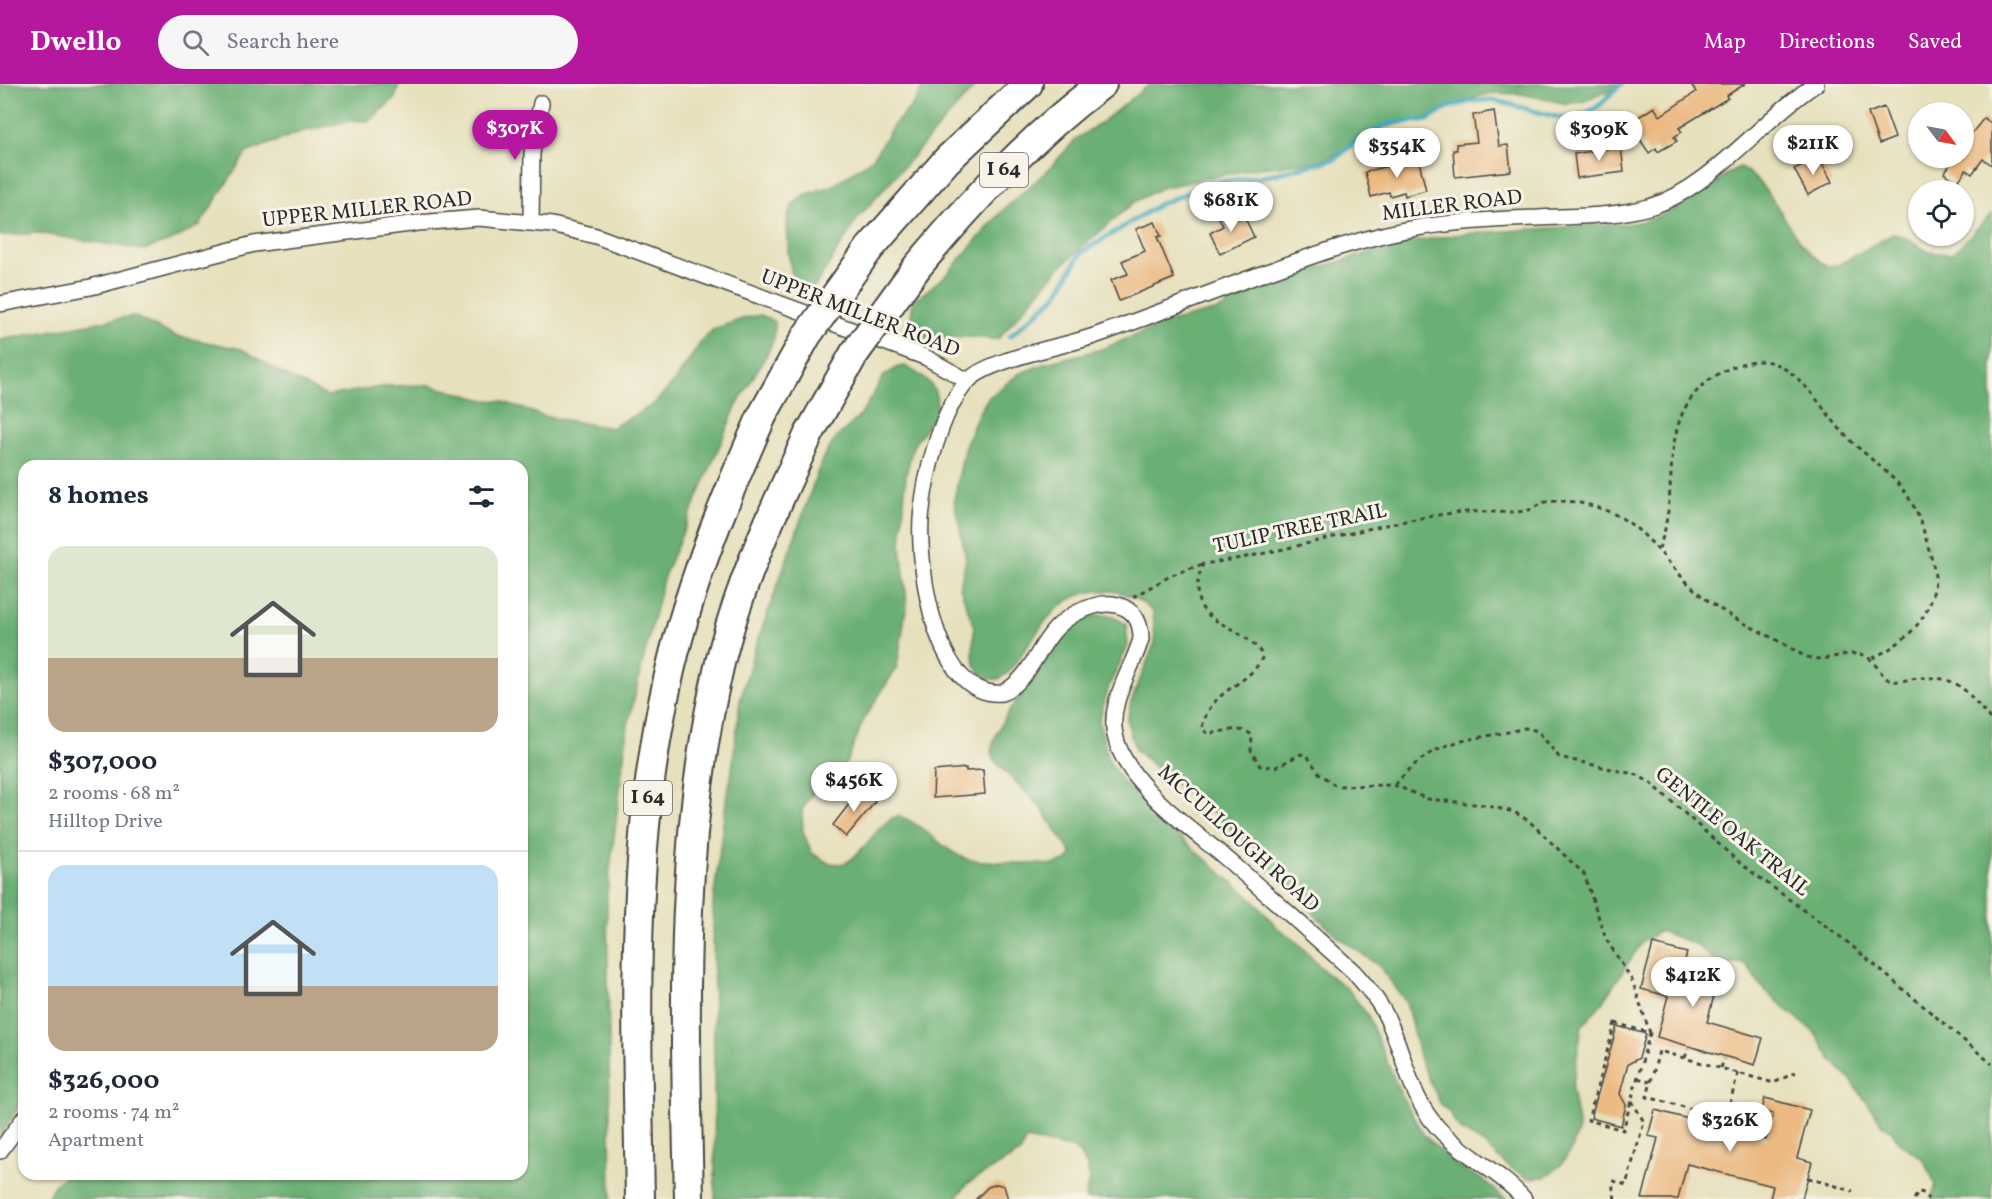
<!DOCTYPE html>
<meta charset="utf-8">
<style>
:root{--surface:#fff;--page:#f6f6f7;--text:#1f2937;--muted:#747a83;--line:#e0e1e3;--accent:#b5179e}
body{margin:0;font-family:Vollkorn,serif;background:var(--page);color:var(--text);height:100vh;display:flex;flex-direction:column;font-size:22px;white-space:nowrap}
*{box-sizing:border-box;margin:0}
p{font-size:20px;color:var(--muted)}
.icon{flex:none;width:33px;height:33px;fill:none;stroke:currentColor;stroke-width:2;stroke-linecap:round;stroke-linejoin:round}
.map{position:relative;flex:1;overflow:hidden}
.panel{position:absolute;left:18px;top:376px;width:510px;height:720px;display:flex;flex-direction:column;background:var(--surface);border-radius:18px;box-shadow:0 2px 4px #0004}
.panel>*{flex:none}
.needle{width:39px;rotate:122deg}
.tools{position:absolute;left:1908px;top:18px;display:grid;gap:12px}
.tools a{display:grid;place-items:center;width:66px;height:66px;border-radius:50%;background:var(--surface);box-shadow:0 2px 4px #0004;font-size:30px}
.price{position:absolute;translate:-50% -51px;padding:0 14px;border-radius:21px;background:#fff;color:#222;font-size:20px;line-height:39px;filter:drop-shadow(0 2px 3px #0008)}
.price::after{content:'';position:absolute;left:50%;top:36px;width:18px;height:14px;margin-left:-9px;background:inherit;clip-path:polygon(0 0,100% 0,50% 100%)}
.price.current{background:var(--accent);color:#fff}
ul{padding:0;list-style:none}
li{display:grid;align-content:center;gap:12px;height:318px;padding:0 30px}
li+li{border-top:2px solid var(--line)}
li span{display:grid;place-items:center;height:186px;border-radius:18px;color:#555}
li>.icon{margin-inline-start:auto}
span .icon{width:108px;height:108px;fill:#fffc;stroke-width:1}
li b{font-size:26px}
h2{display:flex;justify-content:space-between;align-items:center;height:72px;padding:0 30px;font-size:26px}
header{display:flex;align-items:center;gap:36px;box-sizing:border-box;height:84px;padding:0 30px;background:var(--accent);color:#fff}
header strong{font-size:28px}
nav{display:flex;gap:33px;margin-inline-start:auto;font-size:21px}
.search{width:420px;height:54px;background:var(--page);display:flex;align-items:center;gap:15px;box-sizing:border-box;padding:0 21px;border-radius:33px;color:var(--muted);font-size:22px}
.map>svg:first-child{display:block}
</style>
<header>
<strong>Dwello</strong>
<div class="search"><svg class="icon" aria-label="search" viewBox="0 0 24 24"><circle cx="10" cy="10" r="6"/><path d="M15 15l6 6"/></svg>Search here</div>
<nav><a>Map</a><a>Directions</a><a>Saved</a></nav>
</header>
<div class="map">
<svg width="1992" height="1115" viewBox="0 0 1992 1115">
<rect width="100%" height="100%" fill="#f7f3e8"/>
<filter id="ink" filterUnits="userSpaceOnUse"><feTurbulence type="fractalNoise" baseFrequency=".0167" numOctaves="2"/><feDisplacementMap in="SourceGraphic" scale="12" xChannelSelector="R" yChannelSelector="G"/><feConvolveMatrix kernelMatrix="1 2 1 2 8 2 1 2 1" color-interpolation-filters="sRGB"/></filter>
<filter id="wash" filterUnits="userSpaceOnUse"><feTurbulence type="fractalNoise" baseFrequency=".008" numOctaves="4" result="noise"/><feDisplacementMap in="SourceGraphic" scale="24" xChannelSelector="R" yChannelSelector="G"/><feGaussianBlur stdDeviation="1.35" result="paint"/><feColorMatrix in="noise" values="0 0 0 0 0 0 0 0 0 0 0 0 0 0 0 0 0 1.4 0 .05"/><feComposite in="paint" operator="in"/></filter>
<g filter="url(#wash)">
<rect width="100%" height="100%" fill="#e6e0bc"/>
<!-- forest -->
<path fill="#6baf73" stroke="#4b6d4f" stroke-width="1.5" d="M0 0H399L395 14 369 37 354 36 300 48 246 69 200 141 173 156 144 166 37 149 0 152Z
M924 0H977L858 134 815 202 801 210 793 198 788 167 787 135 793 120 805 111 834 101 873 74 893 42 916 17Z
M1150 0H1624L1582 18 1567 20 1522 10 1493 9 1476 13 1426 34 1383 44 1329 74 1312 78 1251 85 1161 104 1134 118 1060 183 998 255C986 256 976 252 965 253 940 253 933 260 909 246L913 218 946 191 1003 126 1047 87 1077 54 1102 38Z
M1740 83C1780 107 1787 158 1827 182L1838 181 1893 150 1902 152 1929 168 1952 170 1992 129V1115H1931L1936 1101 1923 1075 1899 1058 1891 1046 1883 1041 1853 999 1831 975 1815 949 1773 914 1758 899 1748 882 1738 879H1718L1695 860 1660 847 1642 858 1602 919 1582 942 1572 1005 1579 1045 1572 1064 1561 1081 1545 1093 1527 1094 1505 1080 1484 1060 1459 1045 1449 1028 1441 1021 1420 976 1406 918 1380 883 1337 852 1315 831 1303 814 1265 783 1239 751 1223 739 1210 725 1173 699 1135 665 1127 637 1131 618 1155 558 1153 528C1122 498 1079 500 1049 533 1034 550 1022 571 1008 589L999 595H989L980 589 975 581 973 572 974 543 960 503 966 475 954 416 964 365 978 330 988 314 1019 290 1046 279 1102 265 1165 239 1214 227 1223 224 1230 217 1280 196 1397 160 1462 150 1610 140C1649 143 1681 123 1713 101 1722 95 1728 87 1740 83Z
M761 231 775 238 774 254 768 268 736 323 663 495 628 640 607 810 611 1115H46L55 1100 67 1091 522 1090V382H24V1015L0 1052V256L133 232 175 252 242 265 286 292 327 312 387 302 429 301 485 316 501 317 543 332 611 344 653 321 675 297 703 255 714 245 745 234Z
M905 282C926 294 941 302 936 329L913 362 906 391 901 462 907 519 897 583 863 637 848 676 844 681 823 692 802 726 803 748 812 769 828 779 844 780C865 769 881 734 899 732 926 741 943 768 969 776L1053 781 1068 776 1072 770 1042 725 993 675 991 668C996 641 1016 617 1032 596 1053 566 1081 509 1126 540L1128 562 1109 602 1099 637 1108 675 1120 695 1153 730 1252 815 1278 844 1297 858 1326 889 1347 904 1368 932 1401 1011 1424 1051 1453 1079 1486 1098 1506 1115H1085L1089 1095 1087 1082 1079 1069 1072 1064 1026 1055 1020 1069 968 1099 955 1115H715L713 819 727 709 731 694 740 617 753 570 823 373 837 353 860 332 884 292 898 283Z"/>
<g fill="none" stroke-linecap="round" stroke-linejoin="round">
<!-- stream -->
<path stroke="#3da9bc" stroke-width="5" d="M1010 252 1056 212 1081 169 1160 120 1212 99 1266 92 1335 75 1356 57 1390 39 1428 36 1448 23 1471 17 1493 16 1557 33H1580L1600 21 1621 0"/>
</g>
<g id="blocks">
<!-- building -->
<path fill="#ebba82" d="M1691 0H1745L1726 12 1728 14 1679 44 1682 48 1674 53 1677 57 1658 68 1656 64 1649 69 1629 39 1654 23 1660 32 1696 8Z
M1884 23 1895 54 1879 60 1868 29Z
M1494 27 1499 62 1508 61 1511 87 1455 93 1453 66H1457L1456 60 1477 58 1473 31Z
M1984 34 1992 40V81L1983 75 1972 90 1966 86 1957 99 1944 89 1950 81 1940 74H1964V59Z
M1621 62 1624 88 1577 94 1574 70Z
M1819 73 1832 98 1808 111 1794 85Z
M1418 74 1426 106 1405 112 1404 108 1390 112 1389 108 1371 113 1365 88Z
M1233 127 1237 135 1244 132 1254 153 1220 170 1210 149 1223 142 1219 134Z
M1155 138 1161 152 1157 153 1174 194 1119 217 1111 196 1128 190 1122 177 1145 167 1136 145Z
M966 684V687L983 686 985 710 933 714 934 687Z
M860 706 875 718 846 753 833 741Z
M1653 860 1687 869 1683 883 1719 893 1707 938 1763 954 1755 981 1657 953 1668 912 1641 905Z
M1617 942 1646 950 1639 974 1628 980 1620 1010 1626 1021 1621 1042 1591 1034Z
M1765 1014 1810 1026 1797 1074 1812 1078 1802 1115H1770L1773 1102 1687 1080 1678 1115H1642L1658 1054 1648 1052 1655 1026 1766 1056 1773 1030 1762 1027Z
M997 1100 1004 1102 1008 1115H976L988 1103Z"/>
</g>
</g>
<g filter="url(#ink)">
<use href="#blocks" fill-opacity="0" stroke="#474641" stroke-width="1.5"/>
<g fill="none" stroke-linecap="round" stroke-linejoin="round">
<!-- minor casing -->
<g stroke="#474641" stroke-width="18">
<path id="minor" d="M531 139 532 69 541 19
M0 220 91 203 254 160 418 139 479 134 552 141 596 152 925 273 968 297
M0 1067 24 1034
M1524 1115C1495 1082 1452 1067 1427 1030 1408 1001 1403 967 1388 936 1380 918 1367 903 1354 888 1314 852 1274 816 1234 781 1197 748 1125 702 1115 651 1108 617 1132 587 1141 555 1141 542 1138 531 1125 524 1115 519 1104 519 1094 522 1035 539 1043 589 1002 609 935 615 918 484 921 435 924 396 940 326 968 297 989 275 1062 263 1094 252 1148 233 1202 212 1256 192 1311 172 1365 152 1422 143 1460 137 1499 135 1538 134 1576 132 1616 133 1652 122 1711 104 1762 35 1816 0"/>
</g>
<!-- motorway casing -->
<g stroke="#474641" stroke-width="32">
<path id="motorway" d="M869 165 947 76 1028 0
M917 183C973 116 1032 52 1102 0
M640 1115C637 943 629 769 667 600 687 507 723 419 762 332
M689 1115C685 936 678 758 719 583 738 502 774 425 809 350"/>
</g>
<!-- path -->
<path stroke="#474641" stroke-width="3" stroke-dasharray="4.5 4.5" stroke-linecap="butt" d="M1659 465C1661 457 1665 448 1666 439 1675 395 1664 340 1699 305 1716 287 1754 269 1778 281 1807 295 1825 330 1847 353 1864 370 1884 384 1900 402 1914 418 1922 439 1927 459 1930 470 1935 484 1935 495 1933 534 1904 560 1870 575
M1133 513 1172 491 1203 480
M1395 701C1437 650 1468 659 1525 644L1538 647 1559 673 1637 691 1651 699 1741 780 1846 857 1992 980
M1615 939 1650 949 1623 1046 1588 1036Z
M1650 949 1632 896 1606 855 1584 790 1529 737 1514 728 1484 721 1428 715 1394 701 1336 702 1319 689 1308 673 1301 670 1276 683 1260 682 1251 666 1252 651C1239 641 1223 648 1208 650L1202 644C1211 602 1249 604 1263 572 1240 533 1178 545 1203 480 1288 469 1368 440 1453 429 1477 426 1502 430 1525 427 1533 426 1539 419 1546 418 1569 414 1600 422 1620 433 1651 451 1667 480 1692 503 1724 534 1767 548 1804 572 1826 580 1839 568 1859 570 1875 572 1878 591 1891 597 1901 598 1909 595 1919 594 1961 591 1967 609 1992 637
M1685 974 1688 965
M1721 984 1724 975
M1738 989 1726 1034 1647 1013 1659 967 1774 999 1798 987
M1638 994 1650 998
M1808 1094 1853 1107
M1615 1115 1612 1099 1614 1097 1626 1101 1644 1038 1632 1017
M1914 1115 1919 1108 1924 1109 1928 1115"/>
<!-- minor -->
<use href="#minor" stroke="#fff" stroke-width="15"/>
<!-- motorway -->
<use href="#motorway" stroke="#fff" stroke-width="28"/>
<!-- motorway-bridge casing -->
<g stroke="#474641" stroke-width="32" stroke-linecap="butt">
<path id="motorway-bridge" d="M762 332 807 251 869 165
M809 350 854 270 917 183"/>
</g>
<!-- motorway-bridge -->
<use href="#motorway-bridge" stroke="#fff" stroke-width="28"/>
</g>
</g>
<g text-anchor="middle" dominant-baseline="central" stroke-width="6" stroke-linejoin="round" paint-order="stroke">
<!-- shield labels -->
<g fill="#f7f3e8" stroke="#686764" stroke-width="1.5">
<rect x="980" y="69" width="48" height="34" rx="4.5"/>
<rect x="624" y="697" width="48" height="34" rx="4.5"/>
</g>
<g font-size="20" font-weight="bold" fill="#2b2b2b">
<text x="1004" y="86">I 64</text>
<text x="648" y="714">I 64</text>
</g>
<!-- street labels -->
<g font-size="21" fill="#2b2b2b" stroke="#f7f3e8">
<text transform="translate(1452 122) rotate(-7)">MILLER ROAD</text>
<text transform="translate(367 126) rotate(-6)">UPPER MILLER ROAD</text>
<text transform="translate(860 230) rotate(21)">UPPER MILLER ROAD</text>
<text transform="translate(1300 445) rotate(-12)">TULIP TREE TRAIL</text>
<text transform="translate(1732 748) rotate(39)">GENTLE OAK TRAIL</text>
<text transform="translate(1238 755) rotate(42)">MCCULLOUGH ROAD</text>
</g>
</g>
</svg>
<div class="tools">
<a><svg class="needle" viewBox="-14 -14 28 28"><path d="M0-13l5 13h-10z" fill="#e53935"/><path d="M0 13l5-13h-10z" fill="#747a83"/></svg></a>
<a><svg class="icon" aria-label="locate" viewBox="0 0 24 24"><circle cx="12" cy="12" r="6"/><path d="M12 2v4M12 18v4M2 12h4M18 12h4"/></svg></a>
</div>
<b class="price current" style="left:515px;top:77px">$307K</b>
<b class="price" style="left:1599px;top:78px">$309K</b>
<b class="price" style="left:1813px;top:92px">$211K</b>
<b class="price" style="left:1397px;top:95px">$354K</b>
<b class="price" style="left:1231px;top:149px">$681K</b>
<b class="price" style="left:854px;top:729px">$456K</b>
<b class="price" style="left:1693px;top:924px">$412K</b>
<b class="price" style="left:1730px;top:1069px">$326K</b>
<section class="panel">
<h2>8 homes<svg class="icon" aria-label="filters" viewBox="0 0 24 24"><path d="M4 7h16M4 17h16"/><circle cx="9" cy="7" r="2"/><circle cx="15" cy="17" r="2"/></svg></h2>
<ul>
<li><span style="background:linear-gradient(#dfe7d0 60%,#b9a48a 0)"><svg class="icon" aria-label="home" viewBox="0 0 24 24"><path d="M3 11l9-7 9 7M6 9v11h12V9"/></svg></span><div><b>$307,000</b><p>2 rooms · 68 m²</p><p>Hilltop Drive</p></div></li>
<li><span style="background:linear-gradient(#bfe0f5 65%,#b9a48a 0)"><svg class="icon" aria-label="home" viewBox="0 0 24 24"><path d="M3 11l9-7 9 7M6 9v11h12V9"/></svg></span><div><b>$326,000</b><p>2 rooms · 74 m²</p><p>Apartment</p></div></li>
</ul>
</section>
</div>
